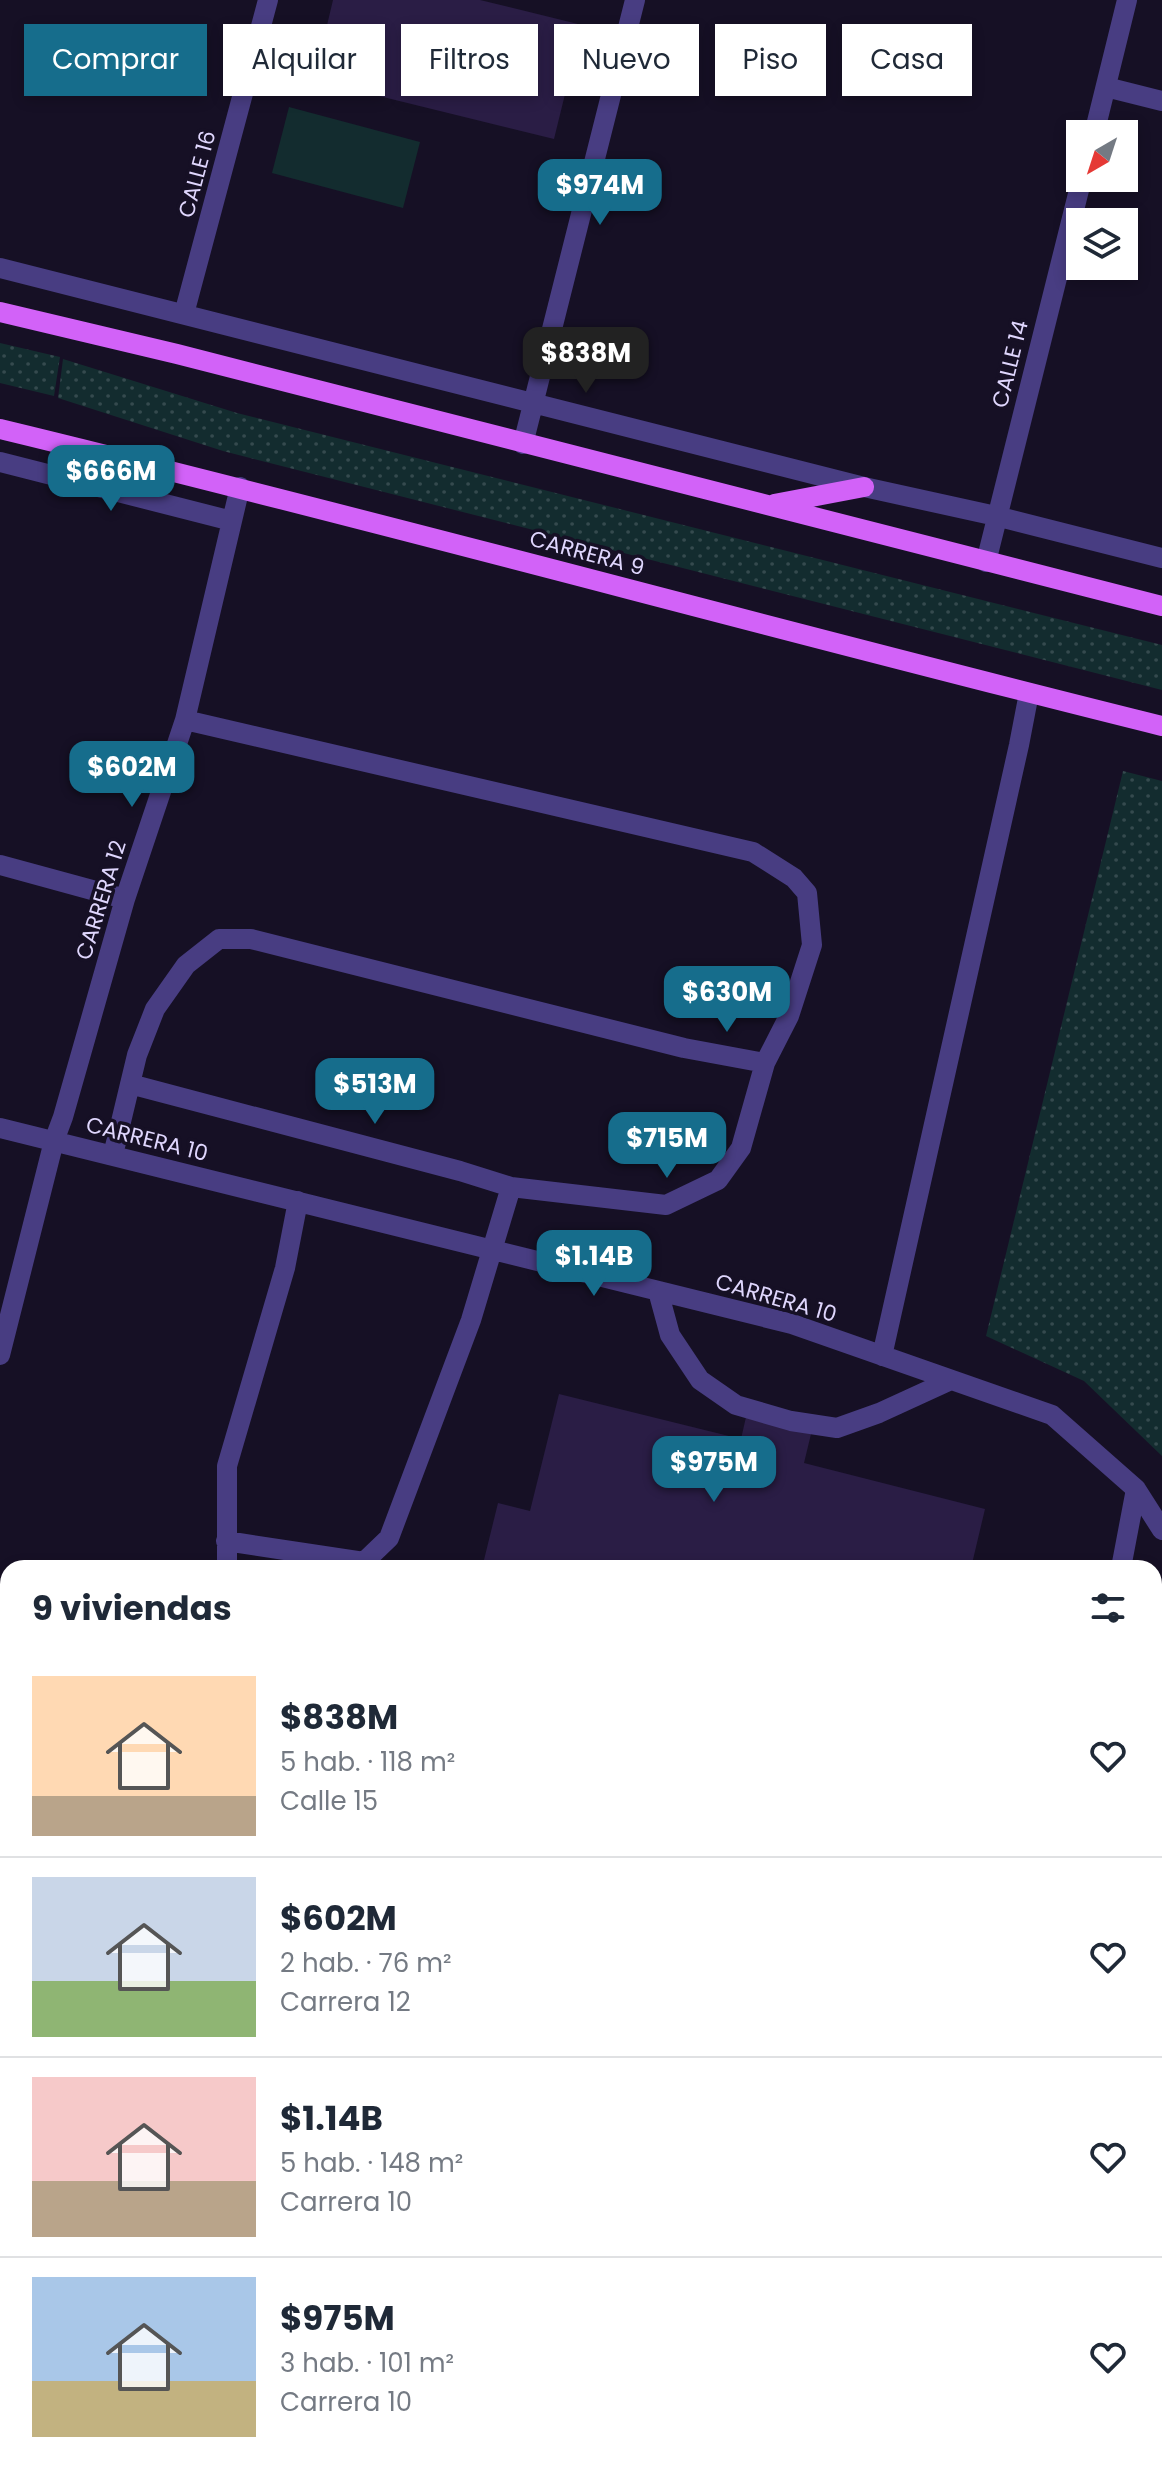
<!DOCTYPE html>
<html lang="es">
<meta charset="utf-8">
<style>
:root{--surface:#fff;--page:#f6f6f7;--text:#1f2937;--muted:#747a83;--line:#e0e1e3;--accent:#166d8c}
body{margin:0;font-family:Poppins,sans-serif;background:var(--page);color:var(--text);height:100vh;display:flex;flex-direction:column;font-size:30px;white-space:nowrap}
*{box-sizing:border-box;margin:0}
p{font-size:26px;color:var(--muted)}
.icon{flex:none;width:44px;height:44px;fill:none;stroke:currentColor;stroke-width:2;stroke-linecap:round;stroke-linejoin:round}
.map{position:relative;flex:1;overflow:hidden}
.details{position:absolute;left:0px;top:1560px;width:1162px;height:914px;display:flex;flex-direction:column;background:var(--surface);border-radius:24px 24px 0 0;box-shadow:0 4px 12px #0003}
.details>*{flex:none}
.guide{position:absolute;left:24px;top:24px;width:1114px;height:72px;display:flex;gap:16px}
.needle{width:52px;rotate:219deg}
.controls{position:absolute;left:1066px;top:120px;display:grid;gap:16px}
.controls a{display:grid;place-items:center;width:72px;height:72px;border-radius:0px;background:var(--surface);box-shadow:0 4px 12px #0003;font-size:40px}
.price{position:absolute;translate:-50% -68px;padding:0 18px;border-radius:16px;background:var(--accent);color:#fff;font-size:26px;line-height:52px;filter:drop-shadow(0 2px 4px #0008)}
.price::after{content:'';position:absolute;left:50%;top:48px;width:24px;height:18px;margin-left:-12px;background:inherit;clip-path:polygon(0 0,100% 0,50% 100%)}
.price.selected{background:#222;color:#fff}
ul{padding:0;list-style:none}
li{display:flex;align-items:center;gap:24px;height:200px;padding:0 32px}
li+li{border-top:2px solid var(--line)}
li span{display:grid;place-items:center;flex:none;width:224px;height:160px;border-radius:0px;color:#555}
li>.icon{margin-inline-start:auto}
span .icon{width:96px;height:96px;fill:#fffc;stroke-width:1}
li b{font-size:34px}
h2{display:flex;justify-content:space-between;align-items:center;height:96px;padding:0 32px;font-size:34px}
.tag{padding:0 28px;border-radius:0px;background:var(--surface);box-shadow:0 4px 12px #0003;font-size:28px;line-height:72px}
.tag.selected{background:var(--accent);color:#fff}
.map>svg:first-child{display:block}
</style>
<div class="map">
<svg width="1162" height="2473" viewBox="0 0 1162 2473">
<defs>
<pattern id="grass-dots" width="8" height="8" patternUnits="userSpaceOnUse" patternTransform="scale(2)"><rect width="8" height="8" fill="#132c2f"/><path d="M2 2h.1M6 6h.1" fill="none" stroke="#354a4e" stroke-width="1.8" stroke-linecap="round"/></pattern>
</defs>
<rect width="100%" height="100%" fill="#161025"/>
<!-- grass -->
<path fill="url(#grass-dots)" d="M0 343 60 357 54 396 0 383Z
M63 359 237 413 1162 645V690L223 451 58 398Z
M1123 771 1162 781V1456L1084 1381 986 1336Z
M0 2332 8 2335V2466H367L386 2473H0Z"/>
<!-- pitch -->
<path fill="#132c2f" d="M289 107 420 142 403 208 272 173Z"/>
<!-- building -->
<path fill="#2a1d45" d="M333 0H480L582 25 554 139 314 80Z
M559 1394 741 1439 746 1417 811 1434 804 1463 985 1509 971 1568H482L498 1503 530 1511Z
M1154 1648 1162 1656V2136L1154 2133Z"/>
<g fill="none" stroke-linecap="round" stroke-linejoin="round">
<!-- minor -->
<path stroke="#483d82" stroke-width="20" d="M1106 87 1162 101
M1094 134 1127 0
M0 268 864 487 996 516 1162 558
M184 314 268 0
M523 444 635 0
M0 462 232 521
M986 562 1082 178
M0 865 125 899
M130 1084 460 1171 511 1187 471 1320 389 1538 364 1562 226 1541
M0 1128 792 1324 1052 1415 1136 1489 1162 1530
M113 1155 137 1055 155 1009 186 965 219 939H251L684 1048 765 1063 789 1016 812 945 807 893 794 878 753 852 185 720
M511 1187 666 1205 718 1180 741 1148 765 1063
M658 1291 670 1335 700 1380 736 1405 791 1421 837 1428 879 1413 951 1380
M0 1355 54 1141 63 1117 125 899 185 720 240 487
M882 1356 1019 745 1029 693
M227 1568V1466L285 1268 298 1201
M1121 1568 1136 1489"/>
<!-- major -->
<path stroke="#d262f8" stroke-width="20" d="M0 312 177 354 1162 606
M0 429C389 523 774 630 1162 726
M774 504 864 487"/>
</g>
<g text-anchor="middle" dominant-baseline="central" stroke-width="7" stroke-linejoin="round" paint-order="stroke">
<!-- street labels -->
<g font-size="22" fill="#dfd6fd" stroke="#161025">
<text transform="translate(197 174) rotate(-75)">CALLE 16</text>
<text transform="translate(1010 364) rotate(-76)">CALLE 14</text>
<text transform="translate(587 553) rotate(15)">CARRERA 9</text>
<text transform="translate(101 900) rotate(-73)">CARRERA 12</text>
<text transform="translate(147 1139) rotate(14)">CARRERA 10</text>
<text transform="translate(776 1298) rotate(16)">CARRERA 10</text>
</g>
</g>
</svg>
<div class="controls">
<a><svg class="needle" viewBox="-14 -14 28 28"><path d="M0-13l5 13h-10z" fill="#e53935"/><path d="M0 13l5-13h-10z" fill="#747a83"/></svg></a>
<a><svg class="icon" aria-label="layers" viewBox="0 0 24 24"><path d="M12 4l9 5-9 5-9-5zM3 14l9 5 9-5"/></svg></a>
</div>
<b class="price" style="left:600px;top:227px">$974M</b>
<b class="price selected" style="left:586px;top:395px">$838M</b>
<b class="price" style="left:111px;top:513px">$666M</b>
<b class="price" style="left:132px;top:809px">$602M</b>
<b class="price" style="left:727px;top:1034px">$630M</b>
<b class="price" style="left:375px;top:1126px">$513M</b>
<b class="price" style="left:667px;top:1180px">$715M</b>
<b class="price" style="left:594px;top:1298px">$1.14B</b>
<b class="price" style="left:714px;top:1504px">$975M</b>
<div class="guide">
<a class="tag selected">Comprar</a>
<a class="tag">Alquilar</a>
<a class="tag">Filtros</a>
<a class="tag">Nuevo</a>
<a class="tag">Piso</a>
<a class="tag">Casa</a>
</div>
<section class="details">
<h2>9 viviendas<svg class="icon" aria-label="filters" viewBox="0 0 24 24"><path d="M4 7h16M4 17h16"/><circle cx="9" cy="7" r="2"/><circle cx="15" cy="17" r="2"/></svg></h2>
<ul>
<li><span style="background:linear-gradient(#ffd9b3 75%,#b9a48a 0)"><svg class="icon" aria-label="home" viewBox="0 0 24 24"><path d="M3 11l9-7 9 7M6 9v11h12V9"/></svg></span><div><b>$838M</b><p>5 hab. · 118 m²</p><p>Calle 15</p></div><svg class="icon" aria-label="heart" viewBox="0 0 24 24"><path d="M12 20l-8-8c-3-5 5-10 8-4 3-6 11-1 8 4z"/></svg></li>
<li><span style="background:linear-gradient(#c9d6e8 65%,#8fb573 0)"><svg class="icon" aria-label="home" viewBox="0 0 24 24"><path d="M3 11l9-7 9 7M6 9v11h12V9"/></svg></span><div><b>$602M</b><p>2 hab. · 76 m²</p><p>Carrera 12</p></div><svg class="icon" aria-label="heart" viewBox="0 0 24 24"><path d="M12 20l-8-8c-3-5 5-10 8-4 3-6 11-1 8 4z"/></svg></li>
<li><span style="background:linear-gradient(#f6c9c9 65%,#b9a48a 0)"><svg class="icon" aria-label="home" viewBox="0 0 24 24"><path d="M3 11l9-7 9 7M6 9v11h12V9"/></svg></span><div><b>$1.14B</b><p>5 hab. · 148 m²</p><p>Carrera 10</p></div><svg class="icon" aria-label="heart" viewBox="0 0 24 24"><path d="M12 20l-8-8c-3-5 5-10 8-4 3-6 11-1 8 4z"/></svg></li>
<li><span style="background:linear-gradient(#a9c7e8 65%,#c2b280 0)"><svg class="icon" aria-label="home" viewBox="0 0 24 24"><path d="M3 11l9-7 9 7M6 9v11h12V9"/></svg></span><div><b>$975M</b><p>3 hab. · 101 m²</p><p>Carrera 10</p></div><svg class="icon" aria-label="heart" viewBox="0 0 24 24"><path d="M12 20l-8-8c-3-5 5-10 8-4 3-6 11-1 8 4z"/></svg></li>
</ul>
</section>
</div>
